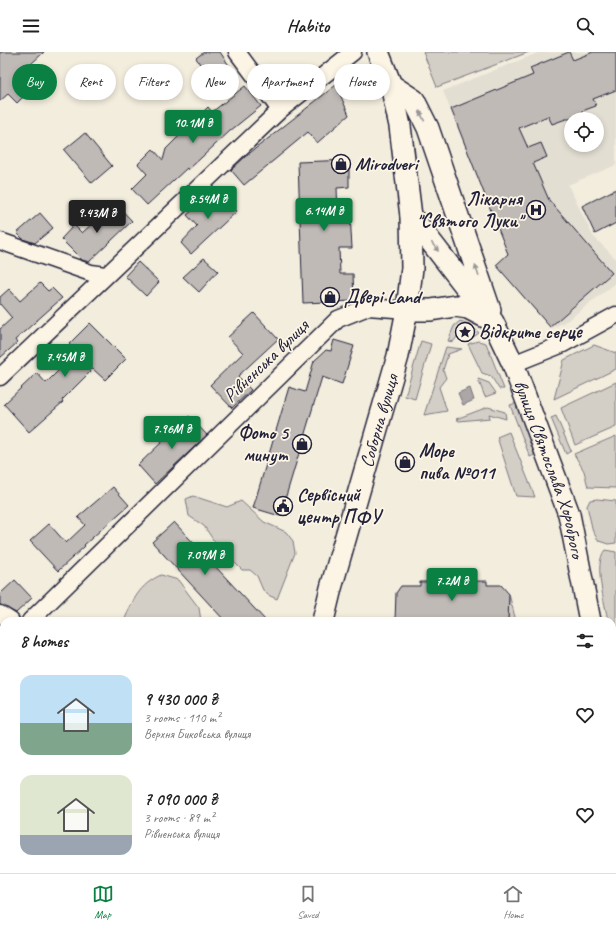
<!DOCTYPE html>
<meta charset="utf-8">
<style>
:root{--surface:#fff;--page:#f6f6f6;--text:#222;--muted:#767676;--line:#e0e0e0;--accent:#0b8043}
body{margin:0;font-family:Caveat,sans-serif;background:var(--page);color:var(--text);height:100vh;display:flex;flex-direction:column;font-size:15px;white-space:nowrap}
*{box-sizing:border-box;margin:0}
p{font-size:13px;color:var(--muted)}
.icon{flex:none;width:22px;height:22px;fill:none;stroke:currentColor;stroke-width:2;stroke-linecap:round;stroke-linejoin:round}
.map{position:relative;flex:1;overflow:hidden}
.panel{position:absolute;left:0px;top:565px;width:616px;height:256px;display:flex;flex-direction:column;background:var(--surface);border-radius:12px 12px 0 0;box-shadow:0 2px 6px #0003}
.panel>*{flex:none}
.guide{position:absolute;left:12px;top:12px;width:400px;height:36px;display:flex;gap:8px}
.tools{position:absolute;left:564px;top:60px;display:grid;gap:8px}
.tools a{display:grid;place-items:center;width:40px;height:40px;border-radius:50%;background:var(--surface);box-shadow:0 2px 6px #0003;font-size:20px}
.price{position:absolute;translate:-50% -34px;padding:0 9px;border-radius:4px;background:var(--accent);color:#fff;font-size:13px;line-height:26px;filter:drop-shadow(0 1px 2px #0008)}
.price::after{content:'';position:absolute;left:50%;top:24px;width:12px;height:9px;margin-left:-6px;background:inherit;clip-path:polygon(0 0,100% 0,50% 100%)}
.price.on{background:#222;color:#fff}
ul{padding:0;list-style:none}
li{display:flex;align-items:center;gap:12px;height:100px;padding:0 20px}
li span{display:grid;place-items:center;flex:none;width:112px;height:80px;border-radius:12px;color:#555}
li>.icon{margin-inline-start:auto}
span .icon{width:48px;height:48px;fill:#fffc;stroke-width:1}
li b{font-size:17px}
h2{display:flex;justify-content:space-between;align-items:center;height:48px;padding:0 20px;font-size:17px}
.chip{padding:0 14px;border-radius:18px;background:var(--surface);box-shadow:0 2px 6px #0003;font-size:14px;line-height:36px}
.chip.on{background:var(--accent);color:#fff}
header{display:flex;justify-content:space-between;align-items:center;height:52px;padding:0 20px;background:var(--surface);font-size:18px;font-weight:700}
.dock{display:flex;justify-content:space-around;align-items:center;height:56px;border-top:1px solid var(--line);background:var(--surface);font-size:11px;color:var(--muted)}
.dock a{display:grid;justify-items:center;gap:2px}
.dock .on{color:var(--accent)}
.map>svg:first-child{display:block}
</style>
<header><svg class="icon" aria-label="menu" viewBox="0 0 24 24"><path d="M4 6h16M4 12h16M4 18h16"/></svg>Habito<svg class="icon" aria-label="search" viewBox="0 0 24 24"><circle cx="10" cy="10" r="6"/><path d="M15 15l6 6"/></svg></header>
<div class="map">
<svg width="616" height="821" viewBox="0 0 616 821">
<rect width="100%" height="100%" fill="#f3edde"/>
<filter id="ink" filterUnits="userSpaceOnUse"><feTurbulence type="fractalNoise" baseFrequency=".025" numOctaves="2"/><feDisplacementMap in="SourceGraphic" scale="8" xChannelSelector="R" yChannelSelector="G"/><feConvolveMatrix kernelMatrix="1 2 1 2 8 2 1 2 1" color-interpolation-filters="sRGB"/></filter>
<g filter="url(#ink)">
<!-- built -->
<path fill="#e3ded2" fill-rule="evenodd" d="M540 0H616V113L568 133 593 184 616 207V231L568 268 551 277 496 213 508 202 443 39ZM571 67H597V93H571Z"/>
<!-- green -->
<path fill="#d4cfc6" stroke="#7b7880" d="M423 0H529L437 35Z
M460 269 470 272 479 281 472 286 468 277 465 275 453 290 448 289 454 274Z
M421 289 431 292 415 347 405 344Z
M478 289 486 291 504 337H499L491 324 482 321 468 292Z
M594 293 616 301V317L554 347 564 308Z
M446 295 462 297 448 302 443 318 446 326 439 335 447 359 424 363Z
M478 327 489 331 496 341 485 345Z
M616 330V375L575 393 561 356Z
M517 351 534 392V403L530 405 510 353Z
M488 355 505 360 506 367 489 362 490 366 459 369 456 367Z
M556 364 571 399 566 402 551 366Z
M509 380 535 445 516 444 497 385Z
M616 384V436L588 435 584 419 574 402Z
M193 444 227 455 241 449 264 470 286 480 293 489 295 501 277 547 268 543 263 538 257 524 250 518H242L216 492 204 474 189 464 186 447Z
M597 447 616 449V491L608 492 599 489 593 480 587 454 590 448Z
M605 498 616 500V616L612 592V569H608C605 551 593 512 605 498Z
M161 523 178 528 199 556 201 569H124C133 548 139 533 161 523Z
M509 542 516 569H508Z
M612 804 616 821H346V817H612Z"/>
<!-- water -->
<path fill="#aca7a6" stroke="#75727b" d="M470 336 474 348 463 353 458 341Z"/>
<!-- building -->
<path fill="#bfbab6" stroke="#22223b" d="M0 0H44L19 23 32 36 17 51 8 42 0 49Z
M204 0H220L232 18 212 31 196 6Z
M569 0 573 8 593 0H616V38L593 47 596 54 582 59 585 67H566L552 72 548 64 519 76 528 96 541 91 547 105 533 111 549 148 612 221 550 275 496 213 508 202 451 57 533 23 530 16Z
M336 33 349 63 317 91 308 80 244 133 231 118 246 104Z
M245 34 261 54 230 79 188 118 187 116 147 153 132 137 147 122 138 112 153 97 163 108 166 97 208 55 212 60Z
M85 81 112 114 92 131 64 98Z
M349 108V135L337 136 338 162H350L352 196H339L340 222H353L354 249 303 251 298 110Z
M217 137 237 159 191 202 181 191 197 174 187 163Z
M616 137V171L595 182 582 154Z
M115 151 132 169 89 210 82 208 61 187 74 173 82 181Z
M40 161 53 176 35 191 23 187 17 181Z
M204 206 218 219 199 240 183 225Z
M138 210 159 230 146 244 125 224Z
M40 231 48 239 52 236 62 246 15 288 17 291 0 306V277L12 266 0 252V245L9 237 20 249Z
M254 261 278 287 238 324 251 338 232 356 210 333 243 301 228 285Z
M90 271 126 307 105 328 93 317 62 348 63 350 29 380 4 352 37 321 46 331 77 300 69 292Z
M334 288 354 294 342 332 322 325 280 464 253 456 289 335 305 340 314 309 326 298 331 299Z
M189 364 207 383 155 432 138 413Z
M113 435 129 453 84 493 85 494 58 519 30 489 49 472 66 491 85 473 78 465Z
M174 470 266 569H225L152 490Z
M15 528 32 546 16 561 0 553V542Z
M487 529V533H501L509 542 508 569H395L396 541 401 534H420V530Z"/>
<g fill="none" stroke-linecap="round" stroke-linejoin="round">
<!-- minor casing -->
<g stroke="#22223b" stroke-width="19">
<path id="minor" d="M237 0 280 58
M0 189 91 221 105 223
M513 312 563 292 616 263
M0 325 280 58 353 0
M0 562 11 569
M30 569 338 267 368 255 407 258
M0 598 4 594
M139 817 141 821"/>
</g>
<!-- major casing -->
<g stroke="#22223b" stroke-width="24">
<g id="major">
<path d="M391 33 414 48 428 76 490 258"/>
<path id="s1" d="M411 164 493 270 513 312 569 462 590 569"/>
<path d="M407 258H431L455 254 468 256 489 267"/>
<path id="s2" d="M323 569 331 536 398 304 407 258 412 216 411 164 400 74 391 33 378 0"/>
<path d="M612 688 616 709"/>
<path d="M309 817V821"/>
</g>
</g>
<!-- minor -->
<use href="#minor" stroke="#fcf5e5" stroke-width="16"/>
<!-- major -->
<use href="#major" stroke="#fcf5e5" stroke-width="21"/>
</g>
<!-- one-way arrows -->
<defs><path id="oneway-solid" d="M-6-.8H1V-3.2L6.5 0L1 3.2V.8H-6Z"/></defs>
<g fill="#9a9698">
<use href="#oneway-solid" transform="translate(422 64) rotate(-115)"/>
<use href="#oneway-solid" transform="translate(435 195) rotate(52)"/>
<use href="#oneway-solid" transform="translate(477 219) rotate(-109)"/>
</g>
</g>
<!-- icons -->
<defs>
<g id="shop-ring" transform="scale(1)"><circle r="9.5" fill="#fcf5e5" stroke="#22223b" stroke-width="1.5"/><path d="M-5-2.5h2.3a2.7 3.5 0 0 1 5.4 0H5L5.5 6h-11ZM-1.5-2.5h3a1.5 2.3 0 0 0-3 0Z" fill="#22223b"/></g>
<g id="hospital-ring" transform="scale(1)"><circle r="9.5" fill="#fcf5e5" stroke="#22223b" stroke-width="1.5"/><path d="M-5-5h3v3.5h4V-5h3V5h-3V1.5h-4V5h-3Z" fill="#22223b"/></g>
<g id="sight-ring" transform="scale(1)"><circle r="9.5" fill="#fcf5e5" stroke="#22223b" stroke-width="1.5"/><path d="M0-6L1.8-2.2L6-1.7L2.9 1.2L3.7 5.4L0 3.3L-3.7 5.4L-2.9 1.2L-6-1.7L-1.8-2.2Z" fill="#22223b"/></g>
<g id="civic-ring" transform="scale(1)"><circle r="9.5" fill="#fcf5e5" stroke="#22223b" stroke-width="1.5"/><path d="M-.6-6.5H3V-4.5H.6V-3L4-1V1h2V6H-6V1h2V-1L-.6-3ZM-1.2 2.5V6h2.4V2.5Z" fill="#22223b"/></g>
</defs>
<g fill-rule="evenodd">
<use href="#shop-ring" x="341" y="112"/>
<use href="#hospital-ring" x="536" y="158"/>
<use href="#shop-ring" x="330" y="245"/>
<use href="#sight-ring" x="465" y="280"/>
<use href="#shop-ring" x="302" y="392"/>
<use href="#shop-ring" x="405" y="410"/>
<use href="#civic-ring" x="283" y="454"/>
</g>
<g text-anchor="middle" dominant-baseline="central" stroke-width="3.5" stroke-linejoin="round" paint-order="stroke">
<!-- poi labels -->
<g font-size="19" font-weight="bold" fill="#22223b" stroke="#fcf5e5" text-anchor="start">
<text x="355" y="112">Mirodveri</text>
<text x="522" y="147" text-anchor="end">Лікарня<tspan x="522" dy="22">"Святого Луки"</tspan></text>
<text x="344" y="245">Двері Land</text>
<text x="479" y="280">Відкрите серце</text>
<text x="288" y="381" text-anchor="end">Фото 5<tspan x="288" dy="22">минут</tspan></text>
<text x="419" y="399">Море<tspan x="419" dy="22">пива №011</tspan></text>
<text x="297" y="443">Cервісний<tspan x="297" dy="22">центр ПФУ</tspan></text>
</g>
<!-- street labels -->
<g font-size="19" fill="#22223b" stroke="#fcf5e5">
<text transform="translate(266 309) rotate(-44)">Рівненська вулиця</text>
<text stroke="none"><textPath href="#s2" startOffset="208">Соборна вулиця</textPath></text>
<text stroke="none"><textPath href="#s1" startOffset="292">вулиця Святослава Хороброго</textPath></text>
</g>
</g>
</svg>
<div class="tools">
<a><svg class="icon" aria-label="locate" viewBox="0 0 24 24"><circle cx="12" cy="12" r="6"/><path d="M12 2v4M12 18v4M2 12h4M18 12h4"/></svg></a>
</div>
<b class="price" style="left:193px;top:92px">10.1M ₴</b>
<b class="price" style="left:208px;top:168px">8.54M ₴</b>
<b class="price" style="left:324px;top:180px">6.14M ₴</b>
<b class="price on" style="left:97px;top:182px">9.43M ₴</b>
<b class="price" style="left:65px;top:326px">7.45M ₴</b>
<b class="price" style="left:172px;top:398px">7.96M ₴</b>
<b class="price" style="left:205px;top:524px">7.09M ₴</b>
<b class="price" style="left:452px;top:550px">7.2M ₴</b>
<div class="guide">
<a class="chip on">Buy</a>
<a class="chip">Rent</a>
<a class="chip">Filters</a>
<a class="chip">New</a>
<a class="chip">Apartment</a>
<a class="chip">House</a>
</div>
<section class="panel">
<h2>8 homes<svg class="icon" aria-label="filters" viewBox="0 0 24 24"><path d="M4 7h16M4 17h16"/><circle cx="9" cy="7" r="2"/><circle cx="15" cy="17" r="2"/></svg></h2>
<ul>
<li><span style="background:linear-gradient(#bfe0f5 60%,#7fa58c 0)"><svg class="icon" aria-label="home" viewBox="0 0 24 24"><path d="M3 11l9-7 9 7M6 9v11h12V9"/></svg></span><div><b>9 430 000 ₴</b><p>3 rooms · 110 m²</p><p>Верхня Биковська вулиця</p></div><svg class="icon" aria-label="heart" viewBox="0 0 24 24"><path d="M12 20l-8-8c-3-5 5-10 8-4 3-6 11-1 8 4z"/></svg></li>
<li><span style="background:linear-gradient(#dfe7d0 75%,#9aa5b1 0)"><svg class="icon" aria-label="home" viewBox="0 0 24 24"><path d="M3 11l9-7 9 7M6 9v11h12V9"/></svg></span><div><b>7 090 000 ₴</b><p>3 rooms · 89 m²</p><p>Рівненська вулиця</p></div><svg class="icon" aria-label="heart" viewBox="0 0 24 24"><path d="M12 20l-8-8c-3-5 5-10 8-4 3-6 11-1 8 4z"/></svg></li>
</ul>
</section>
</div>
<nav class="dock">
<a class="on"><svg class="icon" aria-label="map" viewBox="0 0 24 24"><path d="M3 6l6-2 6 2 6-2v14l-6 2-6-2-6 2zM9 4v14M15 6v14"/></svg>Map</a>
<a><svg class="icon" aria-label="saved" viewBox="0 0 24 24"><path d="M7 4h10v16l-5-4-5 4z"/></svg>Saved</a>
<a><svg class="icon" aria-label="home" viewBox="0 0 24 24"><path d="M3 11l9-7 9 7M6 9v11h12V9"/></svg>Home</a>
</nav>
